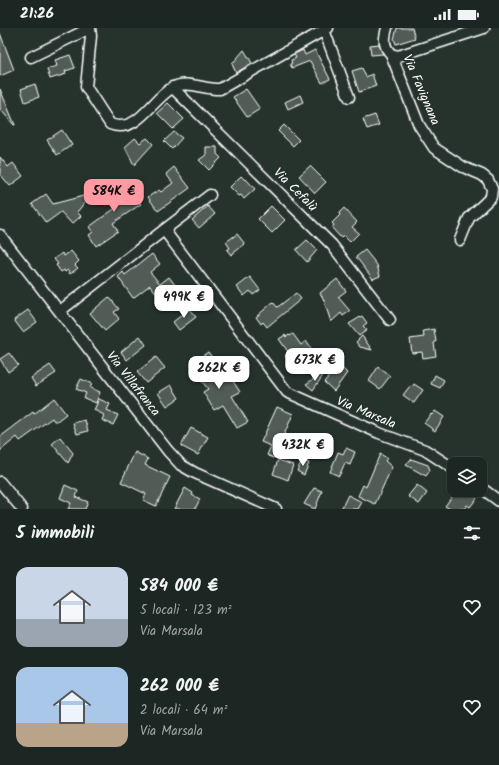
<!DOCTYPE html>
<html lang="it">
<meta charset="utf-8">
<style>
:root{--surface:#1c2622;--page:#29322f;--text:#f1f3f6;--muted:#a0a5a5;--line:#3a4340;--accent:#ff9aa2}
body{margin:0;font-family:Kalam,sans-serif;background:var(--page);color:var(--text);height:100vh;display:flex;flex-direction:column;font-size:15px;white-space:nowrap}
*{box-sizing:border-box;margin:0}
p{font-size:13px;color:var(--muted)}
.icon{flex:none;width:22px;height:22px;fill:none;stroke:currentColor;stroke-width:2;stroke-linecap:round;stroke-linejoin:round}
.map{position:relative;height:481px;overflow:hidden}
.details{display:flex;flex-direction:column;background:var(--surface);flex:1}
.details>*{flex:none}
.fabs{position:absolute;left:447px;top:429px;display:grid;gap:8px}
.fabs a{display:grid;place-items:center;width:40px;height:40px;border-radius:8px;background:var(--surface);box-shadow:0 1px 3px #0004,0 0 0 1px var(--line);font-size:20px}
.price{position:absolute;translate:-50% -34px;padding:0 9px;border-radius:8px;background:#fff;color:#222;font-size:13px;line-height:26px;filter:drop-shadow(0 1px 2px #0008)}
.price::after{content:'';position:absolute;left:50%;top:24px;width:12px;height:9px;margin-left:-6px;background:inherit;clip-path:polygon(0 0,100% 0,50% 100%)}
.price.on{background:var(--accent);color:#111}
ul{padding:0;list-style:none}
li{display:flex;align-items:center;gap:12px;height:100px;padding:0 16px}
li span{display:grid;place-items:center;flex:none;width:112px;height:80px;border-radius:12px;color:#555}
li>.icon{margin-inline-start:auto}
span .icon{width:48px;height:48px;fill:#fffc;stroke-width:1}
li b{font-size:17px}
h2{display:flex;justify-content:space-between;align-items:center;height:48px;padding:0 16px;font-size:17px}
.status{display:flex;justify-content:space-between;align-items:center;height:28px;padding:0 20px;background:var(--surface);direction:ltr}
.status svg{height:11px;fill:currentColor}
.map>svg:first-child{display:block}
</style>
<div class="status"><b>21:26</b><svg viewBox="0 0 49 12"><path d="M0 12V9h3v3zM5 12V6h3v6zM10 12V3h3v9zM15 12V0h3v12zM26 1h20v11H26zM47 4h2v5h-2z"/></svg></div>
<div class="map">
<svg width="499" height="481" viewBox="0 0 499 481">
<rect width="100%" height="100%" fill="#26332d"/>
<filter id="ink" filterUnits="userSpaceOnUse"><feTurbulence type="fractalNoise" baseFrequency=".025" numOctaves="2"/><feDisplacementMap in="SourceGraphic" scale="8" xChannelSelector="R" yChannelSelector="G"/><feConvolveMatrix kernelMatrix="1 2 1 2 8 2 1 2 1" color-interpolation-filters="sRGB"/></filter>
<g filter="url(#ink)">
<!-- building -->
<path fill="#515c57" stroke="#fff" d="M397 0H412L415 10 396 16 394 11Z
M0 5 14 42 0 48Z
M379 16 383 26 371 27 370 17Z
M244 22 252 35 236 45 232 36Z
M303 22 305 27 315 22 330 51 322 55 310 33 292 40 290 36 292 35 291 32 296 30 294 26Z
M70 27 75 40 65 43 66 46 50 51 47 41 57 38 55 32Z
M362 40 366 49 372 46 376 58 359 64 352 43Z
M35 56 39 69 25 74 21 61Z
M0 61 15 97H14L0 81Z
M246 61 260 81 247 89 233 69Z
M300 67 303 74 288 81 285 74Z
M168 75 184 91 173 101 157 85Z
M375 87 379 97 367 101 363 91Z
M284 97 299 112 293 118 278 103Z
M62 102 72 117 57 127 47 112Z
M174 104 182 110 172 121 164 113Z
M135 110 140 115 147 110 153 116 134 137 125 119Z
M206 119H217V126L221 130 209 142 199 132 206 127Z
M0 129 8 139 13 135 23 148 10 158 0 146Z
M310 138 326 154 315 165 299 148Z
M174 139 190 160 158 183 148 169 159 162 161 164 173 155 166 146Z
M241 148 245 152 246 151 255 161 244 171 241 167 239 168 230 159Z
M120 153 127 162 129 160 141 176 113 195 118 203 96 218 89 207 93 204 89 199 117 179 112 172 115 170 107 158Z
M46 166 53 176 87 167 85 174 77 184 81 188 72 196 61 184 46 195 32 176Z
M208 178 215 186 199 200 192 192Z
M271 178 285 192 272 205 258 191Z
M344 180 357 194 352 199 359 205 350 214 343 207 341 210 332 200 334 197 332 195 340 187 339 185Z
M237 206 245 216 231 227 227 222 230 220 226 214Z
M307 212 317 222 307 234 296 222Z
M365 222 377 237 380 248 373 251 356 229Z
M71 223 79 233 75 237 78 240 70 246 68 242 65 244 64 242 61 244 56 237 58 236 54 231 62 225 64 228Z
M152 226 160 236 150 244 160 256 169 249 176 258 161 271 150 257 133 270 118 249 123 244 125 247Z
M250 249 260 262 253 267 250 263 244 268 237 259Z
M337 251 346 263 338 269 350 283 343 288 341 285 331 294 323 270 320 265Z
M296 265 301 271 267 299 263 294 261 296 256 289 273 274 277 279 279 278Z
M109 269 119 281 114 284 119 291 105 303 90 285Z
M189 281 196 289 179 302 173 294Z
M28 282 37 294 23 304 14 292Z
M362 288 367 295 363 298 367 302 359 308 349 296Z
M434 301 436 314 434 315 436 328 423 330 422 324 412 325 410 311 424 309 423 303Z
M293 306 301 317 306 313 312 322 293 338 285 328 289 325 279 311 285 307 286 309 289 307 290 308Z
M140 308 146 317 127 332 121 324Z
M362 308 372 322 360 319 356 314Z
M208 324 215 333 212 335 214 337 207 342 216 355 229 347 240 364 232 368 248 394 237 400 223 377 214 382 203 364 208 361 194 343 196 342 191 336Z
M9 325 18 337 8 344 0 331Z
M156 329 165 340 146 355 137 344Z
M50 337 56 345 36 358 31 350Z
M341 339 347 345 334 363 324 354 333 344 335 346Z
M378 339 390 348 380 361 369 353Z
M326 343 313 362 306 356Z
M435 347 444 352 440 360 431 356Z
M81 351 92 356 90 360 100 364 96 375 84 370 86 365 76 361Z
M414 356 423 362 414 375 403 367 410 358 412 359Z
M171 357 179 370 167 378 158 365Z
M54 370 66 386 57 393H54L52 390 20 413 17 409 0 423V409L33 384 34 386Z
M99 371 110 376 107 382 118 387 113 397 102 392 104 387 94 382Z
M277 379 293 386 274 430 267 427 271 418 261 414Z
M435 383 444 389 435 403 424 395 431 386 432 387Z
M85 392 88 403 77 406 73 395Z
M191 400 208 409 198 427 181 418Z
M60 409 73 425 68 435 52 416Z
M346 420 355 424 350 437 345 435 339 448 330 444 338 424 343 426Z
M135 424 148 431 145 437 170 449 156 478 143 472 146 466 121 454Z
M380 426 387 430 385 433 392 439 375 476 358 468 363 457 366 459Z
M411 431 428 437 430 442 426 448 406 437Z
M278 432 293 437 288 452 273 446Z
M302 432 309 435 304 447 297 443Z
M65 457 78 463 76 469 88 474 85 481H68L71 475 60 470Z
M417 457 427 465 419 476 408 468Z
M185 460 193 465 192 467 200 471 195 481H174Z
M314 460 322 463 315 481 304 476Z
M457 462H467L477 470 470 479 467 477 464 481H450L445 478Z
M348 467 362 474 358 481H341Z"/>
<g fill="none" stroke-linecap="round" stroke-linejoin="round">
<!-- minor casing -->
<g stroke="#fff" stroke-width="13">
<path id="minor" d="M90 0 91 8 86 59 110 96C137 107 152 71 172 60 186 51 205 62 220 61L328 0
M387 0C384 11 383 18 391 26L419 97 434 120 463 139 482 147 488 152 492 161 491 169 469 190 460 212
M324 2 349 69
M391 26 398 28 484 0
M31 29 90 0
M172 59 332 217 390 292
M164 202 210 167
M0 207 168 423 181 437 195 445 276 481
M60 283 164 202 287 364 379 405 425 422 454 441
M0 454 22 481
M480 459 499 473"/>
</g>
<!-- minor -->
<use href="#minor" stroke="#26332d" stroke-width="10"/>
</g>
</g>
<g text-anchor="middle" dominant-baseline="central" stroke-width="3.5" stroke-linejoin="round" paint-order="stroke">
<!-- street labels -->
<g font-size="13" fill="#fff" stroke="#26332d">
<text transform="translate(421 62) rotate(67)">Via Favignana</text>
<text transform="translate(295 162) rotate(45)">Via Cefalù</text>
<text transform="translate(133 356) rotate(52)">Via Villafranca</text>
<text transform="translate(366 385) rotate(23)">Via Marsala</text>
</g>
</g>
</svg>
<div class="fabs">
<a><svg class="icon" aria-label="layers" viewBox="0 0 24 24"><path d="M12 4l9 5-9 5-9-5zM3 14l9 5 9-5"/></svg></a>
</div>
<b class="price on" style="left:114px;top:185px">584K €</b>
<b class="price" style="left:184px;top:291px">499K €</b>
<b class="price" style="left:315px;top:354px">673K €</b>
<b class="price" style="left:219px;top:362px">262K €</b>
<b class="price" style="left:303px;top:439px">432K €</b>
</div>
<section class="details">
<h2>5 immobili<svg class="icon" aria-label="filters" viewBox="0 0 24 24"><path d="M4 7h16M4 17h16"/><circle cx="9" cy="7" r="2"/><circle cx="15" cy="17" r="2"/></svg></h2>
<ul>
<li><span style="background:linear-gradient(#c9d6e8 65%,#9aa5b1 0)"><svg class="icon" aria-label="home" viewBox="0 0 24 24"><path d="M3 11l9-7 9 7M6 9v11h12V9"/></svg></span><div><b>584 000 €</b><p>5 locali · 123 m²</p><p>Via Marsala</p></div><svg class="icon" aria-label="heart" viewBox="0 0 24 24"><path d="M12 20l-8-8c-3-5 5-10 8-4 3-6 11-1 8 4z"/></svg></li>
<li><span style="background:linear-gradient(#a9c7e8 70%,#b9a48a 0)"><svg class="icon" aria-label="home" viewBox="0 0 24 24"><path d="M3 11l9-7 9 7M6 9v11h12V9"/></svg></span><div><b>262 000 €</b><p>2 locali · 64 m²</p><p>Via Marsala</p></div><svg class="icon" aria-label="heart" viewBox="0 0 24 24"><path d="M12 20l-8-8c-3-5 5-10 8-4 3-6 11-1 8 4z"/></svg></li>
</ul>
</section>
